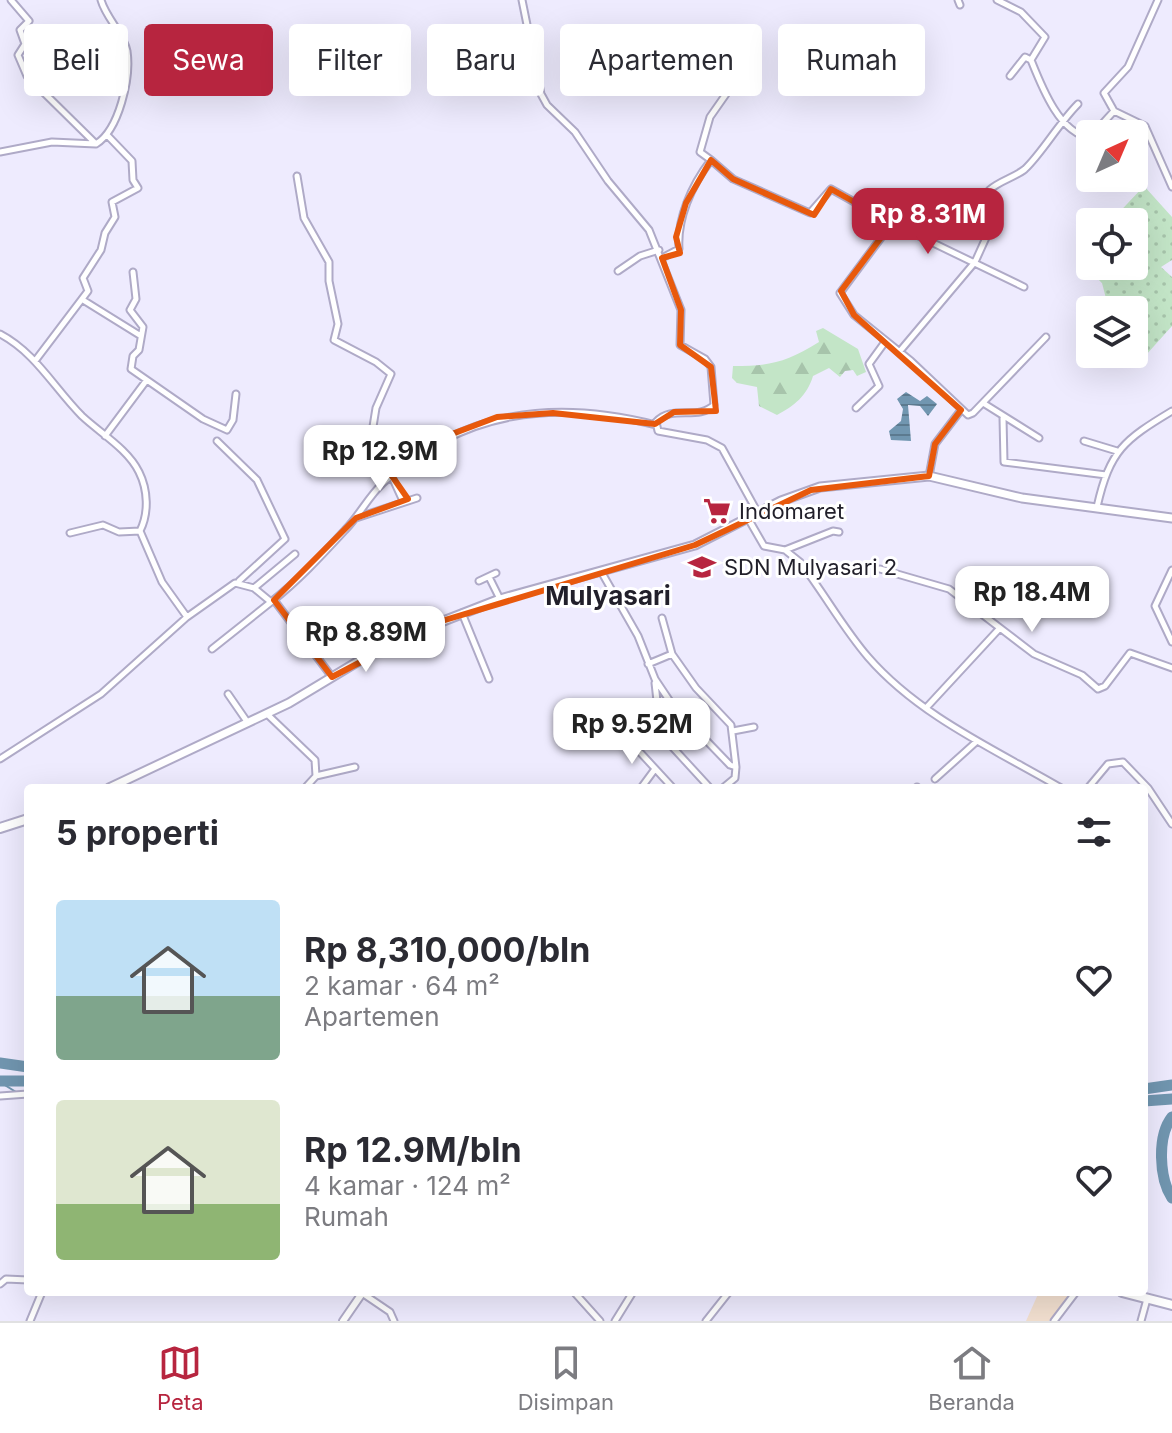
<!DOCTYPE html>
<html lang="id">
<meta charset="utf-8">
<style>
:root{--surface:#fff;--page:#f2f2f3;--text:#2b2b33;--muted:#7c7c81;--line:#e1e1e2;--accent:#b7253f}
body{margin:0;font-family:Inter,sans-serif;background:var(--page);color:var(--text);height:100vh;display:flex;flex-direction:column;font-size:30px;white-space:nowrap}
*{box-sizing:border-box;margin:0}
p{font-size:26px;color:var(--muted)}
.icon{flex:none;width:44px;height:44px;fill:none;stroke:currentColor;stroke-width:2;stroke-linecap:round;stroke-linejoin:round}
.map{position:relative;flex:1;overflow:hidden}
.side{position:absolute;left:24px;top:784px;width:1124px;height:512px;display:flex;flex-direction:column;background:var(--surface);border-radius:8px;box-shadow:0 8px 32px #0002}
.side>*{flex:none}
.banner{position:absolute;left:24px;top:24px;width:1124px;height:72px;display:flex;gap:16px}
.needle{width:52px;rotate:44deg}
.fabs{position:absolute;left:1076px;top:120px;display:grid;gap:16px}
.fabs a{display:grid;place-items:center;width:72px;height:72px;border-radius:8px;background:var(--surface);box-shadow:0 8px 32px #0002;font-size:40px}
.price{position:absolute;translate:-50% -68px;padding:0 18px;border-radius:16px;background:#fff;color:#222;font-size:26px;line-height:52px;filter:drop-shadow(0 2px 4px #0008)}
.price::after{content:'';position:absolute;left:50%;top:48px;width:24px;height:18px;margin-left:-12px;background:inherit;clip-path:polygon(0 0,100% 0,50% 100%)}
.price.current{background:var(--accent);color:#fff}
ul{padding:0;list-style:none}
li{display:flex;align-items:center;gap:24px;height:200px;padding:0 32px}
li span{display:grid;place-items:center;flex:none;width:224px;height:160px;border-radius:8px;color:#555}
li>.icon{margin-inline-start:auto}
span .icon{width:96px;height:96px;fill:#fffc;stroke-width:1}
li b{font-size:34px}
h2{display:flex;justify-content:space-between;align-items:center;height:96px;padding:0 32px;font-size:34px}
.chip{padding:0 28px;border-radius:8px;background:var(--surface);box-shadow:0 8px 32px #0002;font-size:28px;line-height:72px}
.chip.current{background:var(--accent);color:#fff}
.dock{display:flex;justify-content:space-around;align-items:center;height:112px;border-top:2px solid var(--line);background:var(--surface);font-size:22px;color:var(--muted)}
.dock a{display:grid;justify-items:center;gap:4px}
.dock .current{color:var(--accent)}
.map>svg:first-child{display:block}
</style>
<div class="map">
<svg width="1172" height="1321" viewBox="0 0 1172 1321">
<defs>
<pattern id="grass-dots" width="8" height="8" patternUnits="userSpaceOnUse" patternTransform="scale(2)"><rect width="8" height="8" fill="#c3e5c7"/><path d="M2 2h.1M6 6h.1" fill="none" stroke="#a7c4ab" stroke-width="1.8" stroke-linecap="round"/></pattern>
<pattern id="forest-firs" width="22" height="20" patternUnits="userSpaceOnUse" patternTransform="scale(2)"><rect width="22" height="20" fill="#c3e5c7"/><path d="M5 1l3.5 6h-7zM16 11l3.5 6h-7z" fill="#a7c4ab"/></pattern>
<pattern id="water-rules" width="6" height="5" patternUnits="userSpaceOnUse" patternTransform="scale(2)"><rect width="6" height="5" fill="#7196b0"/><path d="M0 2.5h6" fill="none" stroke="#5c7a8f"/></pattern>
</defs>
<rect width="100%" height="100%" fill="#eeebfe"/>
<!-- education -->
<path fill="#f3e0d0" d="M1039 1292H1072L1049 1321H1026Z"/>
<!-- grass -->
<path fill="url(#grass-dots)" d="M1144 186 1172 217V260L1161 267 1172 277V326L1146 355 1134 344V310H1109L1102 283 1076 258 1090 243V266H1134V222H1110Z"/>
<!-- forest -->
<path fill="url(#forest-firs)" d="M823 328 858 349 866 372 857 376 853 370 845 371 840 377 829 368 813 376C807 396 794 406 777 415L759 406 757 387 737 383 732 378 733 366C772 366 786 362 819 342L816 331Z"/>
<!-- water -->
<path fill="url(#water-rules)" d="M906 392 920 401 927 396 937 404 928 416 920 406 908 405 911 441 891 440 889 431 901 421 903 409 897 399Z"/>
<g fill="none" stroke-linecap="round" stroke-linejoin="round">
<!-- stream -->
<path stroke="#7196b0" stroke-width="2" d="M0 1082 16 1092
M570 1292 596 1321"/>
<!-- river -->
<path stroke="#7196b0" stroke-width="11" d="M0 1063 28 1067
M0 1081H28
M1144 1089 1172 1085
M1144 1101 1172 1099
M1172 1117C1157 1136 1159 1178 1172 1198"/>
<!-- minor casing -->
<g stroke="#afaac7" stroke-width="9">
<path id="minor" d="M11 0 29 21 20 30 25 44 18 55 27 76 96 144C119 130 131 78 127 51 124 34 106 18 101 0
M522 0 541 94 547 105 575 132 608 181 649 230 681 310 680 345 705 359 711 367 714 405C698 421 672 404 656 422L658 431 707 440 722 448 759 515
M958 0 960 5
M997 0 1021 12 1045 37 1031 60C1041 85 1060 135 1090 137
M1010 76 1025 57 1031 60
M1114 111 1104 93 1128 67 1158 0
M1093 134 1114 111 1145 126 1172 187
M0 152 52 142 96 144
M711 160 700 152 710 117 738 77
M297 176 304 218 329 262V281L338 324 334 340 376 362 391 374 376 408 371 439 402 468
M892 223 1024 287
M662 258 679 249C677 219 691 186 711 160L733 179 810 213 831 189 892 223 840 293 854 315 911 361 968 415 973 413 1046 337
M618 271 640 256 659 250
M133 272 136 299 130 310 143 327 139 350 133 356 131 369 203 419 227 430 233 420 236 394
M83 300 141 336
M0 334C36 353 54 388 82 416 100 433 128 449 139 472 148 490 149 513 140 531L119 532 103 525 70 533
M900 351 975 262 994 220 981 210C980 184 1011 181 1025 169 1042 153 1059 123 1078 104
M35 361 88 291 83 278 101 250 105 233 115 217 112 202 138 188 133 180 132 161 108 136
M983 403 1039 438
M856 408 879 386 869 364 885 342
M1003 418 1004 462 1106 475
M105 436 146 381
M217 441 257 480 285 539 239 581
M1084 441 1117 451
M929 476 935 444 961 410
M392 477 403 501
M1097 507C1110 450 1124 440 1172 411
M356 518 417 498
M749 520 764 546 785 550 800 562C824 593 843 628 868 657 919 716 996 750 1061 788
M140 531 162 582 187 617
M785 550 833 531 839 532
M880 569 949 589 1034 654 1082 675 1098 689 1105 686 1130 653 1172 668
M1172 570 1155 606 1172 642
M602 573 638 636 655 679 673 706 730 765 736 767 731 725 696 688 672 654 662 618
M489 577 500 599
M479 581 496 573
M254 588 295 554
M274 600 332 677
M462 613 489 679
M212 649 271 602
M648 664 672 654
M655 683 658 710
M228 694 248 723
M926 708 999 629
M267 714 315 760 316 776 305 788
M643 715 710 788
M593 723 614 724 673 706
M614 724 673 788
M733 731 754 727
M662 735 683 717
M0 759 101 694 187 617 235 583 254 588 271 602C299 580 321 556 345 530 359 516 368 497 383 483 463 410 553 399 656 425
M316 776 355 767
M935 779 976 742
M641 788 655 769
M723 788 735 778 736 767
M916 788 917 787
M1088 788 1108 764 1123 762 1148 788 1172 824
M0 1096 28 1094
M0 1284 6 1279 28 1280
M574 1292 600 1321
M362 1293 390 1312 394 1321
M30 1321 42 1292
M615 1321 633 1292
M706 1321 729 1292
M1054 1321 1076 1292
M1141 1321 1147 1299"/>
</g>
<!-- tertiary casing -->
<g stroke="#afaac7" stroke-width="10">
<path id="tertiary" d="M343 1321 363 1292"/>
</g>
<!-- secondary casing -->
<g stroke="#afaac7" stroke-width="11">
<path id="secondary" d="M109 788 289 703 392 641 500 599 695 545 781 501 820 487 929 476 1022 498 1172 518"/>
</g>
<!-- primary casing -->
<g stroke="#afaac7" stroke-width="12">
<path id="primary" d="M0 828 28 819
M1122 1292 1172 1305"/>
</g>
<!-- minor -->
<use href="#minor" stroke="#fff" stroke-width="5"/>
<!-- tertiary -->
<use href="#tertiary" stroke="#fff" stroke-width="6"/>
<!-- secondary -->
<use href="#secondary" stroke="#fff" stroke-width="7"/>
<!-- primary -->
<use href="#primary" stroke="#fff" stroke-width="8"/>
</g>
<!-- marked area -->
<path fill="none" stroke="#e8590c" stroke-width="6" stroke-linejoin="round" d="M711 160 733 179 814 215 831 189 892 223 841 291 854 315 961 410 935 444 929 476 811 490 695 545 435 623 332 677 274 600 356 518 408 499 392 476 405 464 452 434 497 417 553 413 655 424 674 412 716 411 711 367 680 345 681 310 662 258 680 253 676 237 686 203Z"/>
<!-- icons -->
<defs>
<g id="supermarket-bare" transform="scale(2.16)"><path d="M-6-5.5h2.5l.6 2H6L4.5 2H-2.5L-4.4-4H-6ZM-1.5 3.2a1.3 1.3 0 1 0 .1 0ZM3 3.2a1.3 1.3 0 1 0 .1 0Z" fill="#b7253f" stroke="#fff" stroke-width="2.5" paint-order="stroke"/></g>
<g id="school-bare" transform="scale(2.16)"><path d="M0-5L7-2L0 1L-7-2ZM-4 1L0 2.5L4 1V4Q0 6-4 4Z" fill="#b7253f" stroke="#fff" stroke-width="2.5" paint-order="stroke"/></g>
</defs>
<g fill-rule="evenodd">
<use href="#supermarket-bare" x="717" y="511"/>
<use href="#school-bare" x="702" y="567"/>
</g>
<g text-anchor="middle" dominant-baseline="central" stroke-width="6" stroke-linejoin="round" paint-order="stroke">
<!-- poi labels -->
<g font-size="22" fill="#211f2a" stroke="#fff" text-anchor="start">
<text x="739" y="511">Indomaret</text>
<text x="724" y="567">SDN Mulyasari 2</text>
</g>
<!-- quarter labels -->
<g font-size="26" font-weight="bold" fill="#211f2a" stroke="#fff">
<text x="608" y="595">Mulyasari</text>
</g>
</g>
</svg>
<div class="fabs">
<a><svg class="needle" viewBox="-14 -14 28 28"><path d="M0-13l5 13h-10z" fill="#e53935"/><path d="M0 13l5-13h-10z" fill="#7c7c81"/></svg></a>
<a><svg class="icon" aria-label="locate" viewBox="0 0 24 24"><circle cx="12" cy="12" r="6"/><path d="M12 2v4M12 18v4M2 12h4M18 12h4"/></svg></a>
<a><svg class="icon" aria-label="layers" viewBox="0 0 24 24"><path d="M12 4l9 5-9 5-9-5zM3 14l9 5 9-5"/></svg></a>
</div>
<b class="price current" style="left:928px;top:256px">Rp 8.31M</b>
<b class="price" style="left:380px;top:493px">Rp 12.9M</b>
<b class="price" style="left:1032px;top:634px">Rp 18.4M</b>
<b class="price" style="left:366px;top:674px">Rp 8.89M</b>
<b class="price" style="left:632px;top:766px">Rp 9.52M</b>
<div class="banner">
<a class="chip">Beli</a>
<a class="chip current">Sewa</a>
<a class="chip">Filter</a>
<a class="chip">Baru</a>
<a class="chip">Apartemen</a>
<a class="chip">Rumah</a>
</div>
<section class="side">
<h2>5 properti<svg class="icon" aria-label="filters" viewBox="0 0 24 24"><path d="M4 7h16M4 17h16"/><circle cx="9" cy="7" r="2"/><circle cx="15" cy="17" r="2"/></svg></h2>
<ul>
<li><span style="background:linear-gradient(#bfe0f5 60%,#7fa58c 0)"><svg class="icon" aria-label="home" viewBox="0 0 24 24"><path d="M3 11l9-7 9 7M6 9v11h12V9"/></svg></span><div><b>Rp 8,310,000/bln</b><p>2 kamar · 64 m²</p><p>Apartemen</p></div><svg class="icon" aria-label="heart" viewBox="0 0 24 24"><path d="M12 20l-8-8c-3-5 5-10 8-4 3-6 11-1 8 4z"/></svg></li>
<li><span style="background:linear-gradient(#dfe7d0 65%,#8fb573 0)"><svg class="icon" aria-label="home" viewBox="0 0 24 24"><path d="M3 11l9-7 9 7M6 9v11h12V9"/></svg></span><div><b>Rp 12.9M/bln</b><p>4 kamar · 124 m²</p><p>Rumah</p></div><svg class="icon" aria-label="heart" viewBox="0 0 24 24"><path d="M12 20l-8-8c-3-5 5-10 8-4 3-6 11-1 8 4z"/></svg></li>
</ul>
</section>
</div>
<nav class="dock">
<a class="current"><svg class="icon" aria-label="map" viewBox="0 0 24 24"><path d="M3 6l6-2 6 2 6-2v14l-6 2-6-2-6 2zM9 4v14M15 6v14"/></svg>Peta</a>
<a><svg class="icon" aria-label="saved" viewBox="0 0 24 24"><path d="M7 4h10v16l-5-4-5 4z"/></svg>Disimpan</a>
<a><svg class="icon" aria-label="home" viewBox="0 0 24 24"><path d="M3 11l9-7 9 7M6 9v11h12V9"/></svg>Beranda</a>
</nav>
